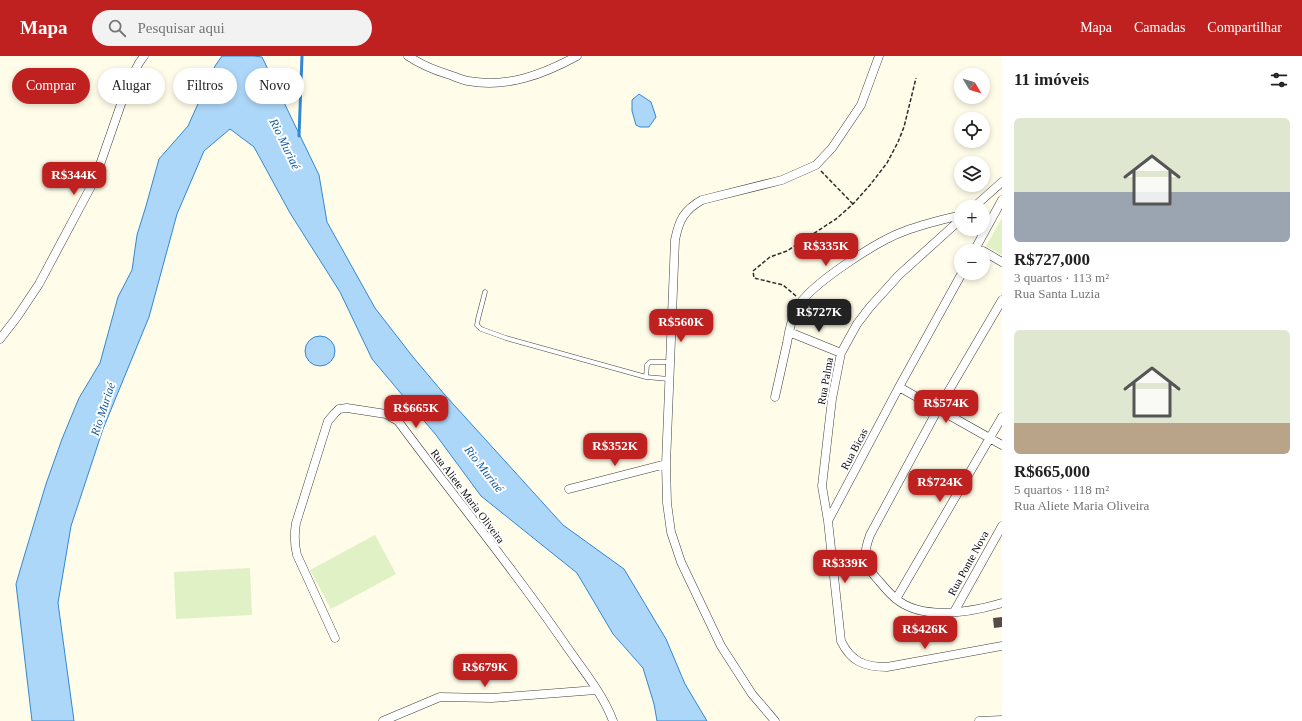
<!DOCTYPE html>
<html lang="pt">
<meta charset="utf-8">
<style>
:root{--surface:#fff;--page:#f2f2f2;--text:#222;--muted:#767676;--accent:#be2120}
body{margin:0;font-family:Georgia,serif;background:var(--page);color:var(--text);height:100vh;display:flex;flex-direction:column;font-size:15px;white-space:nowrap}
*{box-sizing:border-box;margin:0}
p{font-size:13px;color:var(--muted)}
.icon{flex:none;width:22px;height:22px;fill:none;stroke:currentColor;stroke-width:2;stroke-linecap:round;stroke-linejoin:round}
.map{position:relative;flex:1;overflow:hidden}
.drawer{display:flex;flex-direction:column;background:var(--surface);width:300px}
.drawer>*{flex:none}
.hud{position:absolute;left:12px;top:12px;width:380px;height:36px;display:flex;gap:8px}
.needle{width:26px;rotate:128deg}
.controls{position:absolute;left:954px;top:12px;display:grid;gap:8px}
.controls a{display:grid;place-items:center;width:36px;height:36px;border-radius:50%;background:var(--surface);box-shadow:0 2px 6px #0003;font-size:20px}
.price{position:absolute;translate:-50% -34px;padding:0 9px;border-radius:8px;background:var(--accent);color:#fff;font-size:13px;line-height:26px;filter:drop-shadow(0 1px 2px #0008)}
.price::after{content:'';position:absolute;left:50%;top:24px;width:12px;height:9px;margin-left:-6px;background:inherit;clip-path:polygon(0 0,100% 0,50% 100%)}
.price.active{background:#222;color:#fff}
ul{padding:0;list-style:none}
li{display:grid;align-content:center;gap:8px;height:212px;padding:0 12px}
li span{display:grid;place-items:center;height:124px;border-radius:6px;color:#555}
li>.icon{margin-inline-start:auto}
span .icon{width:72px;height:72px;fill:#fffc;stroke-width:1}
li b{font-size:17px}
h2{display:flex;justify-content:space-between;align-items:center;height:48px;padding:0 12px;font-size:17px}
.tag{padding:0 14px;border-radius:18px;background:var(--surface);box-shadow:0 2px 6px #0003;font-size:14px;line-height:36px}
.tag.active{background:var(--accent);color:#fff}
header{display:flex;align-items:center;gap:24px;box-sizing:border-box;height:56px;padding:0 20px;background:var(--accent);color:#fff}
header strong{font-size:19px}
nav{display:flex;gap:22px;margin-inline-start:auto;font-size:14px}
.search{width:280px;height:36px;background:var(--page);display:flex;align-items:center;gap:10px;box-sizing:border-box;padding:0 14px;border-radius:22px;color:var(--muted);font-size:15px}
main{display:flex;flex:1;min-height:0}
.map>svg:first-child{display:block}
</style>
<header>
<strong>Mapa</strong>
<div class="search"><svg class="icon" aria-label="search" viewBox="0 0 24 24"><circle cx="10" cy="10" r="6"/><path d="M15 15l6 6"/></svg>Pesquisar aqui</div>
<nav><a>Mapa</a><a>Camadas</a><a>Compartilhar</a></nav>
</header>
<main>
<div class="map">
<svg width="1002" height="665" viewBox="0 0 1002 665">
<rect width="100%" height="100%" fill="#fffce9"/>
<!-- pitch -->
<path fill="#dff1c5" d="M1002 162V199L986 190Z
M375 479 396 518 331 553 310 514Z
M250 512 252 559 176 563 174 516Z"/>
<!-- water -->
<path fill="#add7f8" stroke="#3288d1" d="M222 0H254L262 1 319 119 327 166 375 252 413 301 445 339 563 469 624 513 666 583 685 628 707 665H657L654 648 643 612 613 578 577 517 481 440 436 379 372 303 340 236 290 157 254 91 230 73 204 95 177 158 149 261 103 373 71 470 58 547 74 665H32L16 528 26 494 46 428 62 383 79 342 100 307 118 241 132 214 137 179 146 150 159 103 188 70 215 10Z
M639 38 651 46 656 61 649 71H640L636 69 632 55V44Z
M305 295a15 15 0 1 1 30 0a15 15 0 1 1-30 0Z"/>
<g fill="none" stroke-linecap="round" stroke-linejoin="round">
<!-- stream -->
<path stroke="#3288d1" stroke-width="3" d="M299 80 302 0"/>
</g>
<!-- building -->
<path fill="#544d47" d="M1002 561V571L994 572 993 562Z"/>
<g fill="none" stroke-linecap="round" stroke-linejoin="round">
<!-- lane casing -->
<g stroke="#3e3e3e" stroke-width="5">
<path id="lane" d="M485 236 478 263 477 269 481 273 506 282 646 321 669 323
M646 321 647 309 650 306H670"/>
</g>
<!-- street casing -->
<g stroke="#3e3e3e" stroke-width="9">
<path id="street" d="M408 0C420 8 434 14 447 18 454 20 461 24 468 25 507 32 542 19 577 0
M974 151 1002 126
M961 163 899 219 870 251 857 268 841 297 832 343 822 430 828 465 841 585C851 606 865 611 887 611L1002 590
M974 195 1002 144
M983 195 1002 206
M1002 244 938 353 870 479C862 501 863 508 879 525 884 531 890 538 896 543 923 565 971 556 1002 547
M789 276 841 297
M0 283 17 261 39 228 95 123 128 28 139 7 144 0
M899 331 1002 389
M775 341C779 323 783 305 787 287 789 276 791 262 797 252 810 228 879 184 905 175 923 168 942 164 961 159
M569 433 666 408
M828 465 899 331 962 217
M896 543 1002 361
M954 556 1002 470
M335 582 297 499C294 487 294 479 296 467L328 365 335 357 339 353 347 352 386 358 398 365C454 441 514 513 567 591 583 614 603 638 613 665
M383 665 440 641 492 642 596 634
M775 665 752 638 721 590 681 506 671 476 667 447 666 408 675 184C679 164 684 154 702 144L782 124 816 109 832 92 861 49 879 0
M979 665 1002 664"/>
</g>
<!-- path -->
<path stroke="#2d2d2d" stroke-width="1.5" stroke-dasharray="4 2" stroke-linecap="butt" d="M821 115 853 148
M796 240 783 229 754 222 753 215 770 201 787 195 836 163 853 148 870 129 887 107 898 86 904 71 916 22"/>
<!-- lane -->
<use href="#lane" stroke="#fff" stroke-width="4"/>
<!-- street -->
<use href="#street" stroke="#fff" stroke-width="8"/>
</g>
<g text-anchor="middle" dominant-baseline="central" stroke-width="4" stroke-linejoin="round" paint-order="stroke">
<!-- street labels -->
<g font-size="11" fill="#0b0b0b" stroke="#fff">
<text transform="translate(825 325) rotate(-80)">Rua Palma</text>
<text transform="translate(854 393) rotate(-62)">Rua Bicas</text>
<text transform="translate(468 440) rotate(53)">Rua Aliete Maria Oliveira</text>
<text transform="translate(968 507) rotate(-61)">Rua Ponte Nova</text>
</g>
<!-- water labels -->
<g font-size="12" font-style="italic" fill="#125aa0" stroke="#fff">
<text transform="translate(285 88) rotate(64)">Rio Muriaé</text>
<text transform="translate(103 353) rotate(-72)">Rio Muriaé</text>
<text transform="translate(484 413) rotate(52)">Rio Muriaé</text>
</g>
</g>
</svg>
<div class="controls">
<a><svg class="needle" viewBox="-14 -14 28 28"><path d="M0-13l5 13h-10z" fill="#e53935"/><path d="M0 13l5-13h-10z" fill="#767676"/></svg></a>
<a><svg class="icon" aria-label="locate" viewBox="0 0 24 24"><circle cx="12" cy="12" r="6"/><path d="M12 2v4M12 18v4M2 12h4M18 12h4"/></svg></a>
<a><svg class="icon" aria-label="layers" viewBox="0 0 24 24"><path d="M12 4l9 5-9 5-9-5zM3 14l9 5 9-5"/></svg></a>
<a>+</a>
<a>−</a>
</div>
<b class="price" style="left:74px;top:140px">R$344K</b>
<b class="price" style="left:826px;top:211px">R$335K</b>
<b class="price active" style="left:819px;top:277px">R$727K</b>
<b class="price" style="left:681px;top:287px">R$560K</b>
<b class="price" style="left:946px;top:368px">R$574K</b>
<b class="price" style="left:416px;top:373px">R$665K</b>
<b class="price" style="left:615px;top:411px">R$352K</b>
<b class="price" style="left:940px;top:447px">R$724K</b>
<b class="price" style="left:845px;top:528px">R$339K</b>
<b class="price" style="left:925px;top:594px">R$426K</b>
<b class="price" style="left:485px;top:632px">R$679K</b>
<div class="hud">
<a class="tag active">Comprar</a>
<a class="tag">Alugar</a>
<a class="tag">Filtros</a>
<a class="tag">Novo</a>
</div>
</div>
<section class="drawer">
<h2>11 imóveis<svg class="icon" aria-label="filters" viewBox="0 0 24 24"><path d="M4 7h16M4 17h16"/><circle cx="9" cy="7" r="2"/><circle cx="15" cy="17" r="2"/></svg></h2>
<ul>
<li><span style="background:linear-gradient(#dfe7d0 60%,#9aa5b1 0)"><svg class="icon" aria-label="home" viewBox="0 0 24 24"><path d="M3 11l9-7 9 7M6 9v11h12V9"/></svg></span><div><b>R$727,000</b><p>3 quartos · 113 m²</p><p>Rua Santa Luzia</p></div></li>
<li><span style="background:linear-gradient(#dfe7d0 75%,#b9a48a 0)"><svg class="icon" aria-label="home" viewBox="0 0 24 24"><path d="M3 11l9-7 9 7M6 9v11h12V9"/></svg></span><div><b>R$665,000</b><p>5 quartos · 118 m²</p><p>Rua Aliete Maria Oliveira</p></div></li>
</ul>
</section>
</main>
